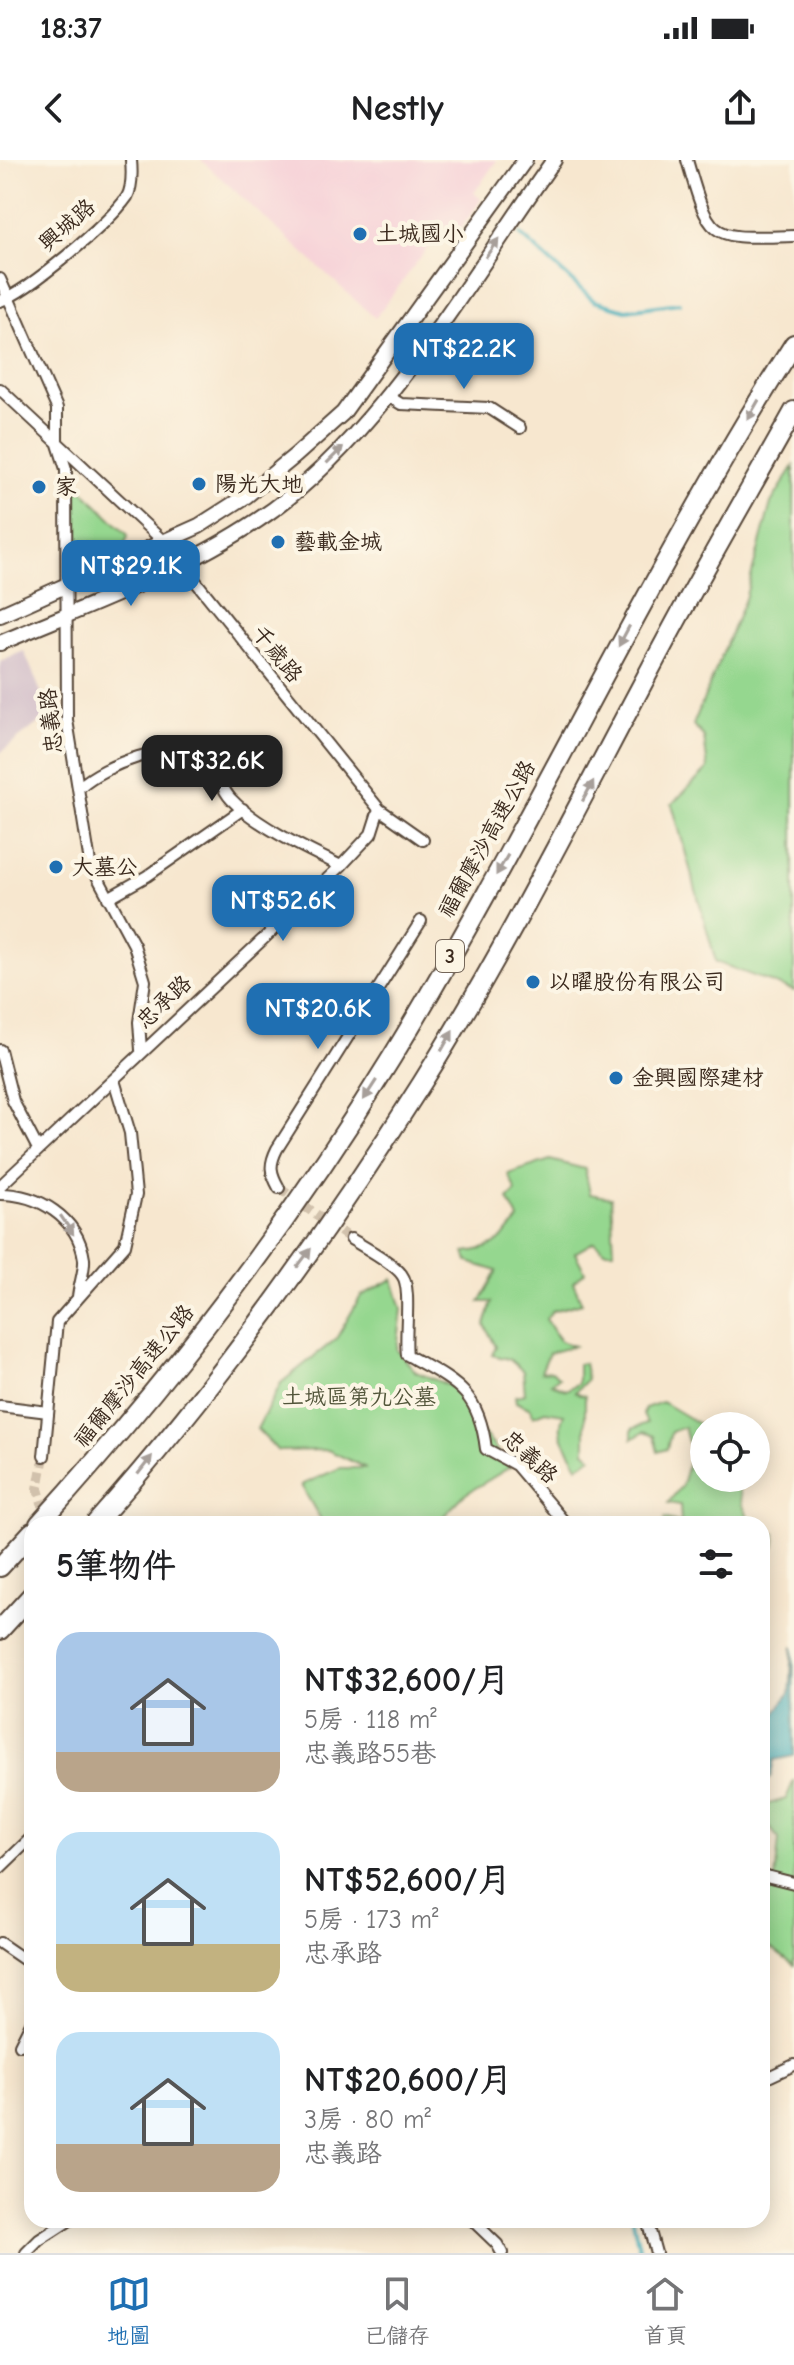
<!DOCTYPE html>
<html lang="zh-TW">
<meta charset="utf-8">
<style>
:root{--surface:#fff;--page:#f2f2f2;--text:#202124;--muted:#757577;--line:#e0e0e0;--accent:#1f6fb2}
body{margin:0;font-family:"Comic Neue","LXGW WenKai TC",sans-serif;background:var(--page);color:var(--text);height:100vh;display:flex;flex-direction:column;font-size:30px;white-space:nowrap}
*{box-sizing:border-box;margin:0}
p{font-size:26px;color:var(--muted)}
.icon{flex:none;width:44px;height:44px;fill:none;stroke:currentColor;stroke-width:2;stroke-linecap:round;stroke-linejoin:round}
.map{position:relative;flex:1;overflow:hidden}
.panel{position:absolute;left:24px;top:1356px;width:746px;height:712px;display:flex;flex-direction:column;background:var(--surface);border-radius:24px;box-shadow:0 4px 20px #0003}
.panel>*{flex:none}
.tools{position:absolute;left:690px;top:1252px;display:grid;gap:16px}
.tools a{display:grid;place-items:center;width:80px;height:80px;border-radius:50%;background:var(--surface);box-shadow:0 4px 20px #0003;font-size:40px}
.price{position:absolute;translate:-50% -68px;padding:0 18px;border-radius:16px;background:var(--accent);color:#fff;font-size:26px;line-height:52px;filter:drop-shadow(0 2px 4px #0008)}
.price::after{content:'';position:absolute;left:50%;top:48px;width:24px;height:18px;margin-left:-12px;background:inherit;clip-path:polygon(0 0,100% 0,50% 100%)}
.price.active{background:#222;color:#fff}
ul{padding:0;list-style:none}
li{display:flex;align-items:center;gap:24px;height:200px;padding:0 32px}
li span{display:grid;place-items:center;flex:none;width:224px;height:160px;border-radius:24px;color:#555}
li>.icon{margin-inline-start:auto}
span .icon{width:96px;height:96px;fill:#fffc;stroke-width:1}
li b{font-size:34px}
h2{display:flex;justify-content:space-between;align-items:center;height:96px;padding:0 32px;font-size:34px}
.status{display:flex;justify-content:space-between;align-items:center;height:56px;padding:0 40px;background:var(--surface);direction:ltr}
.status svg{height:22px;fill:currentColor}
header{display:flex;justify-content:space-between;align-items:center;height:104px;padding:0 32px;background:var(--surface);font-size:36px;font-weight:800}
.dock{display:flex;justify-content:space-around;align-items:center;height:112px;border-top:2px solid var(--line);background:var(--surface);font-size:22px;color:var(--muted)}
.dock a{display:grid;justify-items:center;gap:4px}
.dock .active{color:var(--accent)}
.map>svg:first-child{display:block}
</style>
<div class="status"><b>18:37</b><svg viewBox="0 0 49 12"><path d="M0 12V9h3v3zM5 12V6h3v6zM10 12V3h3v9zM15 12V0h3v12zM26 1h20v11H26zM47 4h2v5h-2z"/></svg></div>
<header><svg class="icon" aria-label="back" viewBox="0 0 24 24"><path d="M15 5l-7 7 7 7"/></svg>Nestly<svg class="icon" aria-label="share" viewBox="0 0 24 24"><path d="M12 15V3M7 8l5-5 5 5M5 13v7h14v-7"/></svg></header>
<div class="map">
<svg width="794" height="2093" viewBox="0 0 794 2093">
<rect width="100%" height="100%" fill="#fcf5e5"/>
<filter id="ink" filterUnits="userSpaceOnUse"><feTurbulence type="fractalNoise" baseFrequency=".0125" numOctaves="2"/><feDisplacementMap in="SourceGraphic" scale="16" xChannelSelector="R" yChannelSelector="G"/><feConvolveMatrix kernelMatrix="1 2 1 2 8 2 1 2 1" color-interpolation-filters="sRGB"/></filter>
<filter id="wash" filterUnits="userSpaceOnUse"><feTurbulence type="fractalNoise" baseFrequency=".006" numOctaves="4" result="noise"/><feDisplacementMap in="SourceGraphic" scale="32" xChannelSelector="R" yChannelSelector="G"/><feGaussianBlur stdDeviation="1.8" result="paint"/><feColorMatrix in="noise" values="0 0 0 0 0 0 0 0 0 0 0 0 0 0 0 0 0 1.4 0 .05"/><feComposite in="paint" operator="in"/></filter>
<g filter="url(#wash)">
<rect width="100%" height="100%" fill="#f7e7cf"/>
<!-- built -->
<path fill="#f6cfd7" d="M201 0H497L474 33 481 39 451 83 445 65 375 158Z"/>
<!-- industrial -->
<path fill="#d1bdc9" d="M24 491 50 554 0 593V501Z"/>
<!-- green -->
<path fill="#95d78f" stroke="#688056" stroke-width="2" d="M794 306V831L716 802 672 644 708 609 704 577 693 565 745 439 771 343Z
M69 317 128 375 125 384 85 403 75 397Z
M550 1000 585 1009 590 1034 611 1038 614 1091H605L594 1082 575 1093 585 1112 573 1122 582 1143 552 1151 546 1159 560 1181 574 1186 549 1193 541 1212 552 1211 559 1218 551 1223 566 1230 578 1223V1204L584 1203 587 1220 575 1232 585 1236V1291L592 1297 578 1306C569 1288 554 1274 564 1254L545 1251 533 1256 531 1249 516 1242 515 1236 525 1234 523 1211 509 1199 492 1195 496 1187 485 1165 492 1142H480L497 1111 468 1102 465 1092C497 1088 498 1083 519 1060L508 1039 516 1031 508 1014Z
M393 1119 402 1149 397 1190 416 1212 458 1229 479 1267 510 1307 464 1335 436 1364H323L301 1325 340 1308H366L328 1290 278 1291 257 1269 281 1223 336 1179 361 1136Z
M662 1242 704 1267V1318H737L742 1344 752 1364 664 1363 665 1358 681 1363 680 1345 668 1343 682 1325 691 1293 684 1267 671 1272 667 1289 658 1292 654 1276 644 1272 632 1279V1269L647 1263 643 1255 645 1248Z
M762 1370 776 1374 774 1387 762 1408Z
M794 1620V1805L762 1782V1719L775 1720 779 1679 762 1658V1646L786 1639Z"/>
<!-- water -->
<path fill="#3babb8" stroke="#3b6a6b" stroke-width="2" d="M793 1486 794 1596 774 1600 770 1619 762 1622V1570L790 1533Z"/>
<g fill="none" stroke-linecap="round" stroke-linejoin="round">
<!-- stream -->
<path stroke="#3babb8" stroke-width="4" d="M520 74 594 141 626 150 679 143
M633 2060 640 2093"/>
</g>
</g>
<g filter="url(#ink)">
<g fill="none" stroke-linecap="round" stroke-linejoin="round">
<!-- street-tunnel -->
<path stroke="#d1c1ac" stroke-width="10" stroke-dasharray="10 5" stroke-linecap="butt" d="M279 1028 351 1079
M44 1296 38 1329 46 1356"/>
<!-- street casing -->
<g stroke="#574639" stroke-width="14">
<path id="street" d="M687 0C711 84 711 78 794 76
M0 119 57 248V281L66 309 67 560 90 703 134 785 145 821 139 862 141 890
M0 141C29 131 109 63 127 37 132 28 132 11 131 0
M0 229 164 382 379 649 423 680
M386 235 401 244 489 248 520 268
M81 626C104 605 170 580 201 595 216 602 219 627 231 639 256 666 308 690 341 706
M108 738 147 716 243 649
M0 890 13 941 38 989
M0 1026 341 706 371 674 379 649
M279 1028C270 1012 269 1005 277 989L421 761
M0 1034C38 1034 78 1057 84 1099 85 1110 79 1125 78 1137
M351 1079C364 1087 394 1103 402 1115 412 1128 404 1175 407 1195 455 1222 479 1230 486 1289L516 1305 566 1364
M0 1246 48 1252
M44 1296 57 1162 125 1085 136 1035 130 973 114 920
M0 1708 32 1677
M762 1715 794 1723
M0 1783 32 1805
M20 1885 32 1861
M762 1920 794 1905
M472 2060 497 2084 502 2093
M647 2060 656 2093
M26 2093 39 2080 70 2060"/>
</g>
<!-- secondary casing -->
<g stroke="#574639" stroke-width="18">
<path id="secondary" d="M0 455 199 366 246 336 296 295 343 253 525 0
M0 483C87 446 179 413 258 360 377 282 471 116 554 0"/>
</g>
<!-- highway casing -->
<g stroke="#574639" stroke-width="22">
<path id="highway" d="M39 1364C171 1219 290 1064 392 897 534 664 647 414 794 184
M95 1364C216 1228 325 1077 422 923 515 775 591 618 674 465 713 393 754 323 794 251
M0 1407 32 1372
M0 1470 32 1435"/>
</g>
<!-- street -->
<use href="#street" stroke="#fff" stroke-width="10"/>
<!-- secondary -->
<use href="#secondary" stroke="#fff" stroke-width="14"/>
<!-- highway -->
<use href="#highway" stroke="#fff" stroke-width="18"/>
</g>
<!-- one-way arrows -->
<defs><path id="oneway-solid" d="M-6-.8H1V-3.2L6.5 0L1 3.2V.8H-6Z" transform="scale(2)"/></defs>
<g fill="#a79f9a">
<use href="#oneway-solid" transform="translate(492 88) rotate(-55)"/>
<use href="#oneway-solid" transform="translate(753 250) rotate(120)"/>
<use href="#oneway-solid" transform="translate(335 295) rotate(-45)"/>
<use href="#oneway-solid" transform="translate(624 476) rotate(118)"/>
<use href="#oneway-solid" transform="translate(588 631) rotate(-62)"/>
<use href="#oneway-solid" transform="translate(502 705) rotate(120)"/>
<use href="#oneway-solid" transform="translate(447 881) rotate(-60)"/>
<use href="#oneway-solid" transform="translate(370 930) rotate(123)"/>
<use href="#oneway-solid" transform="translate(67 1065) rotate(56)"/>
<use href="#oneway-solid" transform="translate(304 1098) rotate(-53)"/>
<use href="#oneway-solid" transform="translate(145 1305) rotate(-52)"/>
</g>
</g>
<!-- markers -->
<g fill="#1f6fb2" stroke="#fcf5e5" stroke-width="3">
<circle cx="360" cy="74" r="8"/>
<circle cx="199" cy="324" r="8"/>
<circle cx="39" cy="327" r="8"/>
<circle cx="278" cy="382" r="8"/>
<circle cx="56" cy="707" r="8"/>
<circle cx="533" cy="822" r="8"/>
<circle cx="616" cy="918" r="8"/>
</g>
<g text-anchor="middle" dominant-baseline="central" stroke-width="8" stroke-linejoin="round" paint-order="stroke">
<!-- shield labels -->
<rect fill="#fcf5e5" stroke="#75675a" stroke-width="2" x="436" y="780" width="28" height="32" rx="6"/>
<g font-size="20" font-weight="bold" fill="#3b2a1e">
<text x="450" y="796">3</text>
</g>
<!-- street labels -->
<g font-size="22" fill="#3b2a1e" stroke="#fcf5e5">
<text transform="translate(67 65) rotate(-41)">興城路</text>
<text transform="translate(277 494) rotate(51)">千歲路</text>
<text transform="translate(51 561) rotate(-96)">忠義路</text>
<text transform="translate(487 679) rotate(-61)">福爾摩沙高速公路</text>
<text transform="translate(164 842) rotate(-43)">忠承路</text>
<text transform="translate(134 1216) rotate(-51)">福爾摩沙高速公路</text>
<text transform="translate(530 1297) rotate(43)">忠義路</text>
</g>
<!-- poi labels -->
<g font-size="22" fill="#3b2a1e" stroke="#fcf5e5" text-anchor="start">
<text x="376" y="74">土城國小</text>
<text x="215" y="324">陽光大地</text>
<text x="55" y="327">家</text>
<text x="294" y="382">藝載金城</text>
<text x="72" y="707">大墓公</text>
<text x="549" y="822">以曜股份有限公司</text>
<text x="632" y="918">金興國際建材</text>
</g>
<!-- park labels -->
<g font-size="22" fill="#52553a" stroke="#fcf5e5">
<text x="359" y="1237">土城區第九公墓</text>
</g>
</g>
</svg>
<div class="tools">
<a><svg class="icon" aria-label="locate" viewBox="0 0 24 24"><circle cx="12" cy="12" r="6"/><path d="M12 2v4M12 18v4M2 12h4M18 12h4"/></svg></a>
</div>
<b class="price" style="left:464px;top:231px">NT$22.2K</b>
<b class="price" style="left:131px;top:448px">NT$29.1K</b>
<b class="price active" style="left:212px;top:643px">NT$32.6K</b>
<b class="price" style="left:283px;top:783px">NT$52.6K</b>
<b class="price" style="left:318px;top:891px">NT$20.6K</b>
<section class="panel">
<h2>5筆物件<svg class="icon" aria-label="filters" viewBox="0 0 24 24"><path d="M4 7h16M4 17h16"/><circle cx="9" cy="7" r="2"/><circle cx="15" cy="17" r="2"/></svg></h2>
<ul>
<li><span style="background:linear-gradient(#a9c7e8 75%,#b9a48a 0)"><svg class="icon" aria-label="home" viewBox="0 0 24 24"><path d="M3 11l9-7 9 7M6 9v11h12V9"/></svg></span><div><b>NT$32,600/月</b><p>5房 · 118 m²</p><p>忠義路55巷</p></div></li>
<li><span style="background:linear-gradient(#bfe0f5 70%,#c2b280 0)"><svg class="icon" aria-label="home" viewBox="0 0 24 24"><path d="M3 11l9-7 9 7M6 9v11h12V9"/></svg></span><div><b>NT$52,600/月</b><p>5房 · 173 m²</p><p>忠承路</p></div></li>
<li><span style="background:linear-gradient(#bfe0f5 70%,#b9a48a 0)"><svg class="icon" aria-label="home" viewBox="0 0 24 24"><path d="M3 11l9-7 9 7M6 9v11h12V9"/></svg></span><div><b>NT$20,600/月</b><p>3房 · 80 m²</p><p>忠義路</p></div></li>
</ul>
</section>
</div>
<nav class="dock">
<a class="active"><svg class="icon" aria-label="map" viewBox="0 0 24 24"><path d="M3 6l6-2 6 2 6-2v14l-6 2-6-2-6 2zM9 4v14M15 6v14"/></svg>地圖</a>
<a><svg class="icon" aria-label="saved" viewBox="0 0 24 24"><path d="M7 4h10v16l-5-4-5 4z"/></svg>已儲存</a>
<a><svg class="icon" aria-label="home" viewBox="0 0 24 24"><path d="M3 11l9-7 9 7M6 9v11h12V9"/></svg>首頁</a>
</nav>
